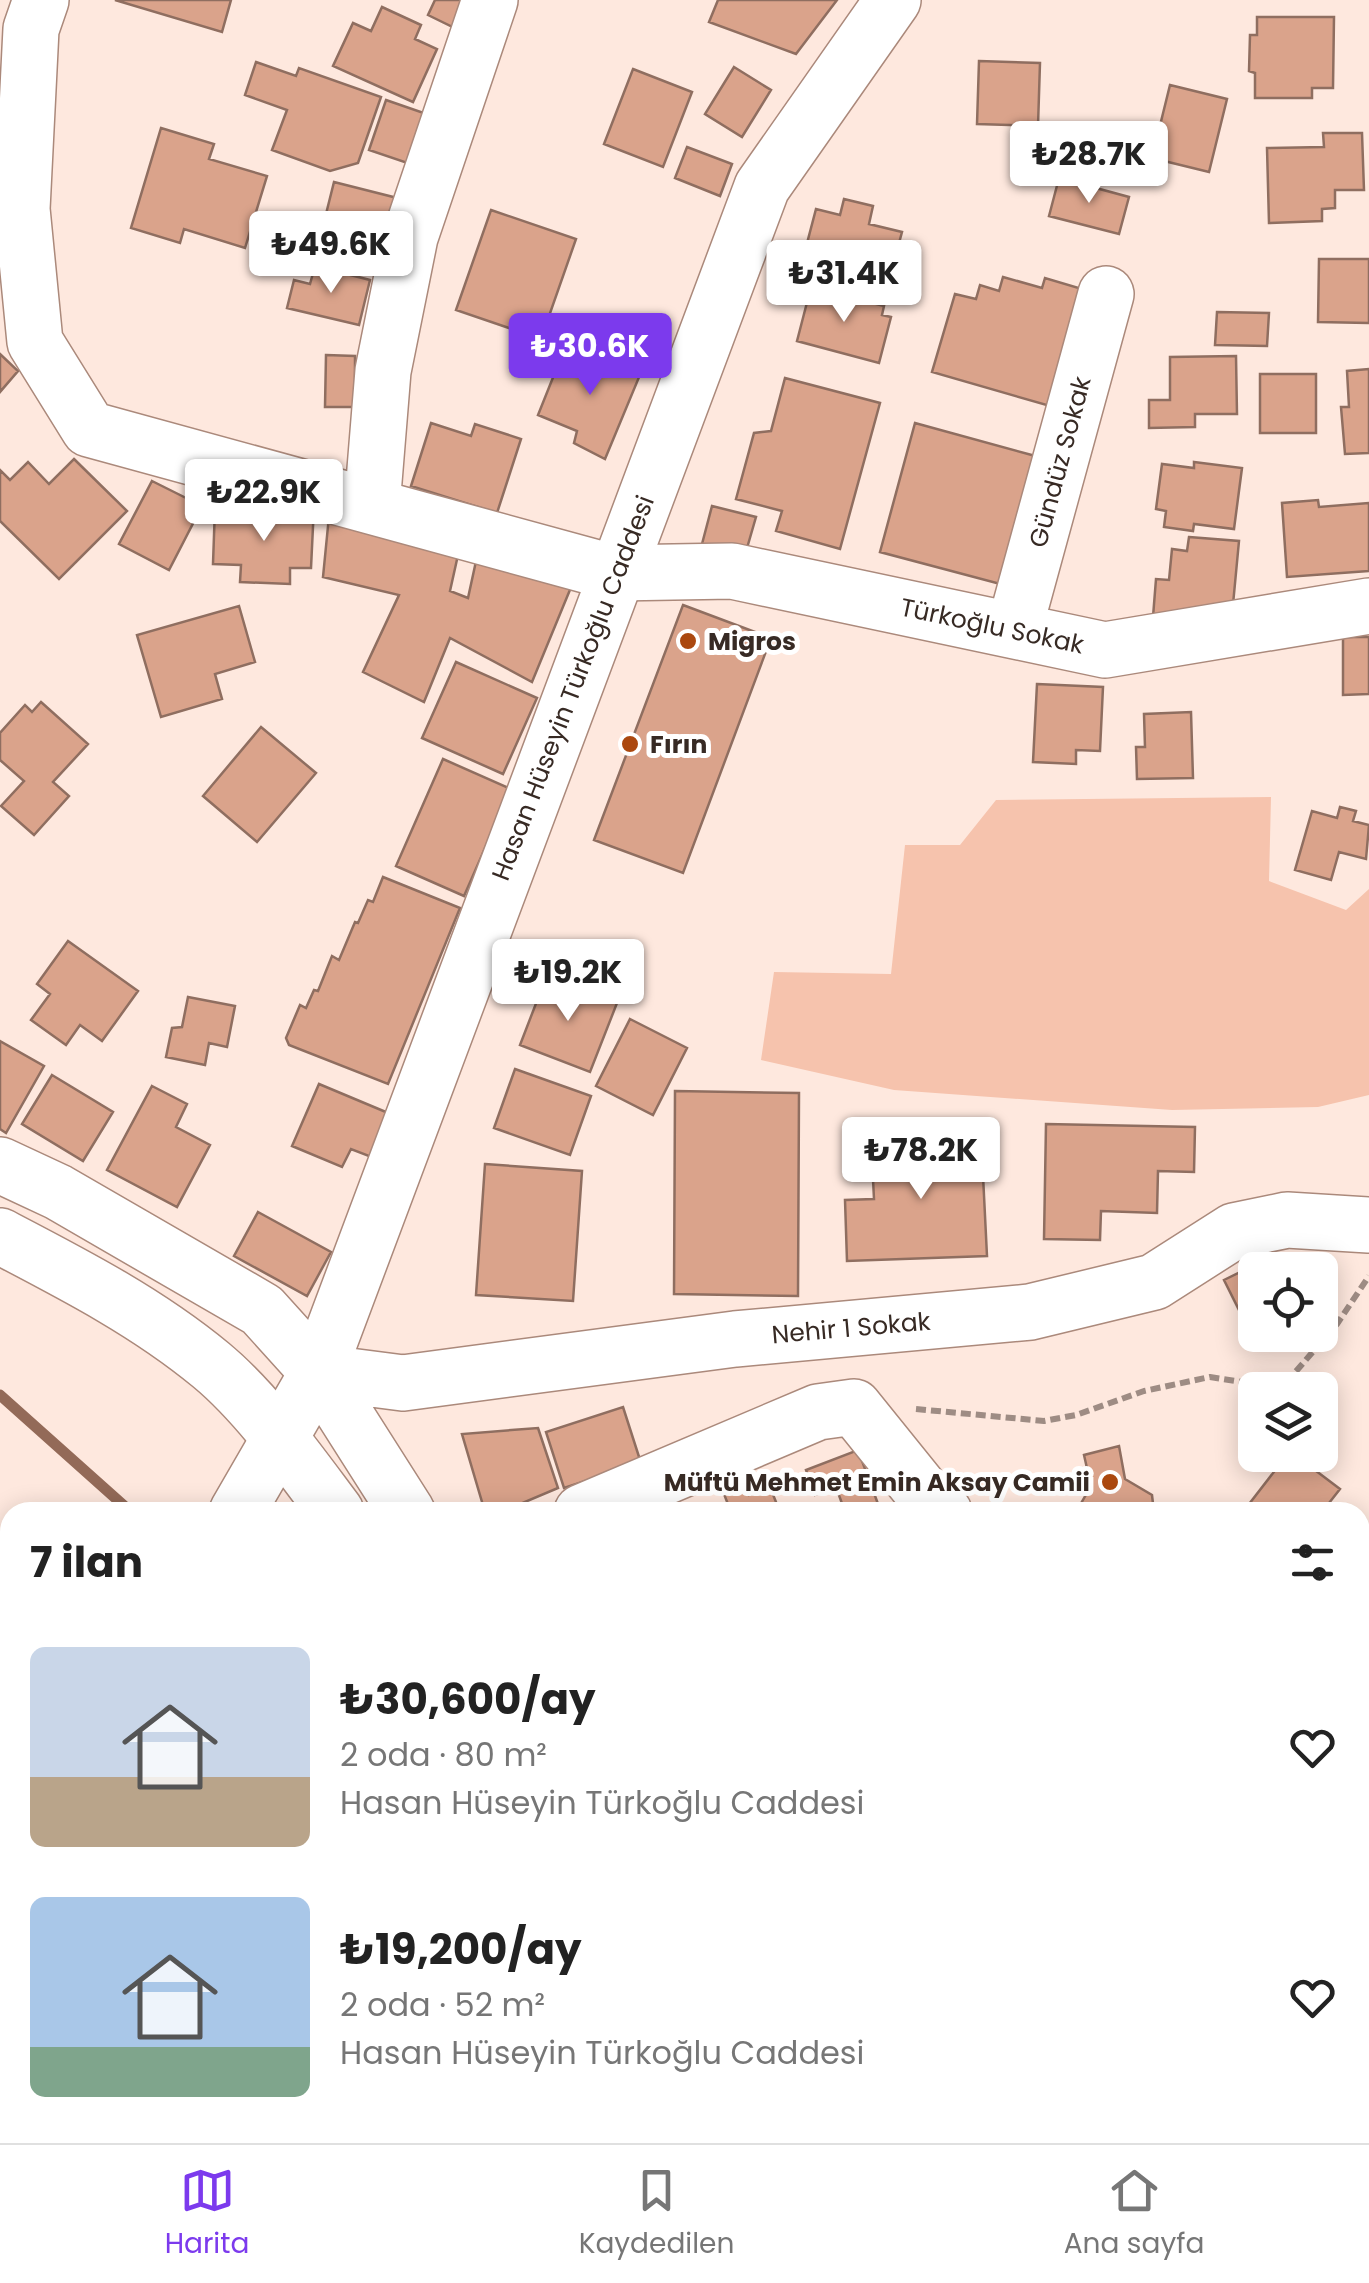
<!DOCTYPE html>
<html lang="tr">
<meta charset="utf-8">
<style>
:root{--surface:#fff;--page:#f2f2f2;--text:#222;--muted:#767676;--line:#e0e0e0;--accent:#7c3aed}
body{margin:0;font-family:Poppins,sans-serif;background:var(--page);color:var(--text);height:100vh;display:flex;flex-direction:column;font-size:38px;white-space:nowrap}
*{box-sizing:border-box;margin:0}
p{font-size:32px;color:var(--muted)}
.icon{flex:none;width:55px;height:55px;fill:none;stroke:currentColor;stroke-width:2;stroke-linecap:round;stroke-linejoin:round}
.map{position:relative;flex:1;overflow:hidden}
.drawer{position:absolute;left:0px;top:1502px;width:1370px;height:642px;display:flex;flex-direction:column;background:var(--surface);border-radius:30px 30px 0 0;box-shadow:0 5px 25px #0003}
.drawer>*{flex:none}
.controls{position:absolute;left:1238px;top:1252px;display:grid;gap:20px}
.controls a{display:grid;place-items:center;width:100px;height:100px;border-radius:15px;background:var(--surface);box-shadow:0 5px 25px #0003;font-size:50px}
.price{position:absolute;translate:-50% -85px;padding:0 22px;border-radius:10px;background:#fff;color:#222;font-size:32px;line-height:65px;filter:drop-shadow(0 2px 5px #0008)}
.price::after{content:'';position:absolute;left:50%;top:60px;width:30px;height:22px;margin-left:-15px;background:inherit;clip-path:polygon(0 0,100% 0,50% 100%)}
.price.active{background:var(--accent);color:#fff}
ul{padding:0;list-style:none}
li{display:flex;align-items:center;gap:30px;height:250px;padding:0 30px}
li span{display:grid;place-items:center;flex:none;width:280px;height:200px;border-radius:15px;color:#555}
li>.icon{margin-inline-start:auto}
span .icon{width:120px;height:120px;fill:#fffc;stroke-width:1}
li b{font-size:42px}
h2{display:flex;justify-content:space-between;align-items:center;height:120px;padding:0 30px;font-size:42px}
.dock{display:flex;justify-content:space-around;align-items:center;height:140px;border-top:2px solid var(--line);background:var(--surface);font-size:28px;color:var(--muted)}
.dock a{display:grid;justify-items:center;gap:5px}
.dock .active{color:var(--accent)}
.map>svg:first-child{display:block}
</style>
<div class="map">
<svg width="1369" height="2143" viewBox="0 0 1369 2143">
<rect width="100%" height="100%" fill="#fee8de"/>
<!-- green -->
<path fill="#f6c3ad" d="M1271 797 1269 881 1346 910 1369 889V1095L1318 1107 1172 1110 894 1090 761 1060 774 972 891 974 905 845H960L996 800Z
M10 1802V2100L0 2093V1812Z"/>
<g fill="none" stroke-linecap="round" stroke-linejoin="round">
<!-- stream -->
<path stroke="#936a58" stroke-width="11" d="M0 1395 131 1512
M642 2135 648 2143"/>
</g>
<!-- building -->
<path fill="#daa38b" stroke="#8f6e60" stroke-width="2.5" d="M115 0H231L222 32Z
M435 0H480L465 33 428 15Z
M718 0H837L796 54 709 22Z
M382 7 421 25 415 39 437 49 413 102 333 66 353 23 371 31Z
M1257 17H1334L1333 88H1312V98H1255V73L1249 71 1250 35H1257Z
M979 61 1040 63 1038 126 977 124Z
M256 62 296 76 299 68 381 97 358 163 330 171 272 150 287 110 245 95Z
M734 67 771 90 742 137 705 114Z
M633 69 692 92 663 167 604 144Z
M1170 85 1227 99 1209 172 1152 158Z
M386 100 444 120 428 170 369 150Z
M161 128 214 144 209 159 267 176 245 248 184 229 180 243 131 228Z
M1323 133H1362L1364 190H1335V208L1322 209V221L1269 223 1267 148 1324 147Z
M687 147 732 164 720 196 675 178Z
M1059 178 1129 197 1119 234 1049 216Z
M334 182 413 202 400 251 352 238 347 253 318 246Z
M844 199 873 206 869 224 902 232 888 284 836 270 834 279 800 270 816 209 840 215Z
M491 210 576 239 541 339 456 310Z
M1319 259H1369V323L1318 322Z
M315 266 370 280 359 325 287 308 294 280 310 284Z
M1003 277 1042 288 1045 278 1099 294 1064 410 932 372 955 294 976 299 980 285 999 291Z
M811 287 884 306 882 315 891 317 879 363 797 341Z
M1217 312 1269 313 1267 346 1215 345Z
M566 345 608 364 612 356 642 370 605 459 574 443 577 431 538 415Z
M0 354 18 371 0 392Z
M326 355 355 356V407H325Z
M1236 356 1237 414H1195V427L1149 428V400H1170V357Z
M1369 369V453L1345 454 1341 407H1349L1347 371Z
M1260 374H1316V433H1260Z
M785 378 880 403 840 549 776 531 782 511 736 499 754 433 771 431Z
M431 423 471 436 475 424 521 439 497 513 411 486Z
M915 423 1039 457 1004 585 880 552Z
M74 459 127 511 59 579 0 521V470L10 480 28 462 49 484Z
M1194 462 1242 468 1234 529 1194 524 1193 531 1164 527 1166 511 1156 509 1162 464 1194 468Z
M152 481 202 506 169 570 119 544Z
M1318 500 1319 507 1369 503V571L1287 577 1282 503Z
M285 505 314 506 311 568H290V584L240 582 241 565 213 564 215 507 245 509 244 520 285 521Z
M712 506 756 517 745 555 702 544Z
M329 516 460 546 450 591 468 598 478 552 574 580 532 682 450 638 424 702 363 672 399 595 323 577Z
M1189 537 1239 541 1232 615 1153 617 1156 579 1169 580 1172 549 1187 551Z
M683 605 771 638 683 873 594 840Z
M239 606 255 662 215 674 222 699 161 717 137 635Z
M1343 637H1369V694L1343 695Z
M456 662 537 698 503 774 422 738Z
M1037 684 1103 687 1100 751 1076 750V764L1033 762Z
M41 702 88 744 53 782 69 796 34 835 1 806 24 781 0 760V733L25 705 32 712Z
M1191 712 1193 778 1137 779 1136 747H1145L1144 714Z
M261 727 316 773 257 842 203 796Z
M443 759 511 789 464 896 396 866Z
M1340 807 1356 811 1353 821 1369 825 1366 859 1339 852 1331 880 1295 870 1312 811 1337 818Z
M383 877 460 908 388 1084 289 1045 286 1038 300 1005 306 1008 314 990 318 991 332 956 339 960 355 922 358 923 368 900 373 902Z
M68 941 138 991 102 1041 80 1025 66 1045 31 1020 50 994 37 984Z
M547 975 617 1003 590 1072 520 1045Z
M188 997 235 1006 227 1047 209 1043 205 1065 166 1057 172 1028 182 1027Z
M630 1019 687 1048 653 1115 596 1086Z
M0 1041 44 1066 6 1133 0 1129Z
M515 1069 591 1096 570 1155 494 1128Z
M52 1075 113 1112 83 1161 22 1124Z
M319 1084 393 1115 374 1158 351 1149 342 1167 292 1146Z
M152 1086 187 1104 176 1127 210 1145 177 1207 107 1170Z
M675 1091 799 1093 798 1296 674 1294Z
M1046 1124 1195 1127 1194 1172 1158 1171 1157 1213 1101 1211 1100 1240 1044 1239Z
M981 1135 987 1256 847 1261 845 1200 874 1199 871 1140Z
M485 1164 582 1171 573 1301 476 1295Z
M258 1212 331 1252 307 1296 234 1256Z
M1277 1254 1285 1270H1255V1335H1279L1257 1346 1224 1280Z
M623 1407 641 1463 564 1488 546 1432Z
M538 1428 558 1488 501 1512H485L462 1434Z
M1119 1446 1125 1479 1152 1495 1154 1512H1076L1091 1486 1084 1455Z
M858 1450 881 1512H833L844 1509 836 1487 815 1495 806 1470Z
M1287 1455H1295L1340 1489 1322 1512H1252L1246 1508Z
M745 1486 749 1495 770 1487 780 1512H731L724 1494Z
M1364 1841 1369 1849V1936L1360 1938V1842Z
M1360 2031H1369V2079L1362 2080Z"/>
<g fill="none" stroke-linecap="round" stroke-linejoin="round">
<!-- minor casing -->
<g stroke="#ab897b" stroke-width="58">
<path id="minor" d="M41 0 31 29 22 209 35 342 89 429 615 573 732 571 1105 650 1369 606
M372 506 383 371 410 237 490 0
M1014 630 1106 294
M0 1165 58 1192 262 1310 318 1372 407 1512
M0 1236C73 1274 147 1312 211 1365 257 1403 300 1464 336 1512
M318 1372 403 1383 735 1339 1030 1312 1154 1282 1234 1231 1287 1220 1369 1225
M582 1512 818 1412 854 1407 925 1495 944 1512
M1360 1657 1369 1658
M1360 1990 1369 1989
M27 2135 37 2143
M878 2135 883 2143
M1012 2143 1016 2135"/>
</g>
<!-- major casing -->
<g stroke="#ab897b" stroke-width="58">
<path id="major" d="M237 1512 318 1372 762 187 893 0
M0 1722 10 1713"/>
</g>
<!-- path -->
<path stroke="#9e8c84" stroke-width="6" stroke-dasharray="10 5" stroke-linecap="butt" d="M916 1409 1044 1421 1076 1415 1144 1391 1210 1377 1242 1382 1291 1377 1337 1324 1369 1276"/>
<!-- minor -->
<use href="#minor" stroke="#fff" stroke-width="55"/>
<!-- major -->
<use href="#major" stroke="#fff" stroke-width="55"/>
</g>
<!-- markers -->
<g fill="#ab480f" stroke="#fff" stroke-width="4">
<circle cx="688" cy="641" r="10"/>
<circle cx="630" cy="744" r="10"/>
<circle cx="1110" cy="1482" r="10"/>
</g>
<g text-anchor="middle" dominant-baseline="central" stroke-width="10" stroke-linejoin="round" paint-order="stroke">
<!-- street labels -->
<g font-size="25" fill="#372a24" stroke="#fff">
<text transform="translate(1060 462) rotate(-75)">Gündüz Sokak</text>
<text transform="translate(992 626) rotate(12)">Türkoğlu Sokak</text>
<text transform="translate(573 688) rotate(-69)">Hasan Hüseyin Türkoğlu Caddesi</text>
<text transform="translate(851 1328) rotate(-5)">Nehir 1 Sokak</text>
</g>
<!-- poi labels -->
<g font-size="25" font-weight="bold" fill="#372a24" stroke="#fff" text-anchor="start">
<text x="708" y="641">Migros</text>
<text x="650" y="744">Fırın</text>
<text x="1090" y="1482" text-anchor="end">Müftü Mehmet Emin Aksay Camii</text>
</g>
</g>
</svg>
<div class="controls">
<a><svg class="icon" aria-label="locate" viewBox="0 0 24 24"><circle cx="12" cy="12" r="6"/><path d="M12 2v4M12 18v4M2 12h4M18 12h4"/></svg></a>
<a><svg class="icon" aria-label="layers" viewBox="0 0 24 24"><path d="M12 4l9 5-9 5-9-5zM3 14l9 5 9-5"/></svg></a>
</div>
<b class="price" style="left:1089px;top:206px">₺28.7K</b>
<b class="price" style="left:331px;top:296px">₺49.6K</b>
<b class="price" style="left:844px;top:325px">₺31.4K</b>
<b class="price active" style="left:590px;top:398px">₺30.6K</b>
<b class="price" style="left:264px;top:544px">₺22.9K</b>
<b class="price" style="left:568px;top:1024px">₺19.2K</b>
<b class="price" style="left:921px;top:1202px">₺78.2K</b>
<section class="drawer">
<h2>7 ilan<svg class="icon" aria-label="filters" viewBox="0 0 24 24"><path d="M4 7h16M4 17h16"/><circle cx="9" cy="7" r="2"/><circle cx="15" cy="17" r="2"/></svg></h2>
<ul>
<li><span style="background:linear-gradient(#c9d6e8 65%,#b9a48a 0)"><svg class="icon" aria-label="home" viewBox="0 0 24 24"><path d="M3 11l9-7 9 7M6 9v11h12V9"/></svg></span><div><b>₺30,600/ay</b><p>2 oda · 80 m²</p><p>Hasan Hüseyin Türkoğlu Caddesi</p></div><svg class="icon" aria-label="heart" viewBox="0 0 24 24"><path d="M12 20l-8-8c-3-5 5-10 8-4 3-6 11-1 8 4z"/></svg></li>
<li><span style="background:linear-gradient(#a9c7e8 75%,#7fa58c 0)"><svg class="icon" aria-label="home" viewBox="0 0 24 24"><path d="M3 11l9-7 9 7M6 9v11h12V9"/></svg></span><div><b>₺19,200/ay</b><p>2 oda · 52 m²</p><p>Hasan Hüseyin Türkoğlu Caddesi</p></div><svg class="icon" aria-label="heart" viewBox="0 0 24 24"><path d="M12 20l-8-8c-3-5 5-10 8-4 3-6 11-1 8 4z"/></svg></li>
</ul>
</section>
</div>
<nav class="dock">
<a class="active"><svg class="icon" aria-label="map" viewBox="0 0 24 24"><path d="M3 6l6-2 6 2 6-2v14l-6 2-6-2-6 2zM9 4v14M15 6v14"/></svg>Harita</a>
<a><svg class="icon" aria-label="saved" viewBox="0 0 24 24"><path d="M7 4h10v16l-5-4-5 4z"/></svg>Kaydedilen</a>
<a><svg class="icon" aria-label="home" viewBox="0 0 24 24"><path d="M3 11l9-7 9 7M6 9v11h12V9"/></svg>Ana sayfa</a>
</nav>
